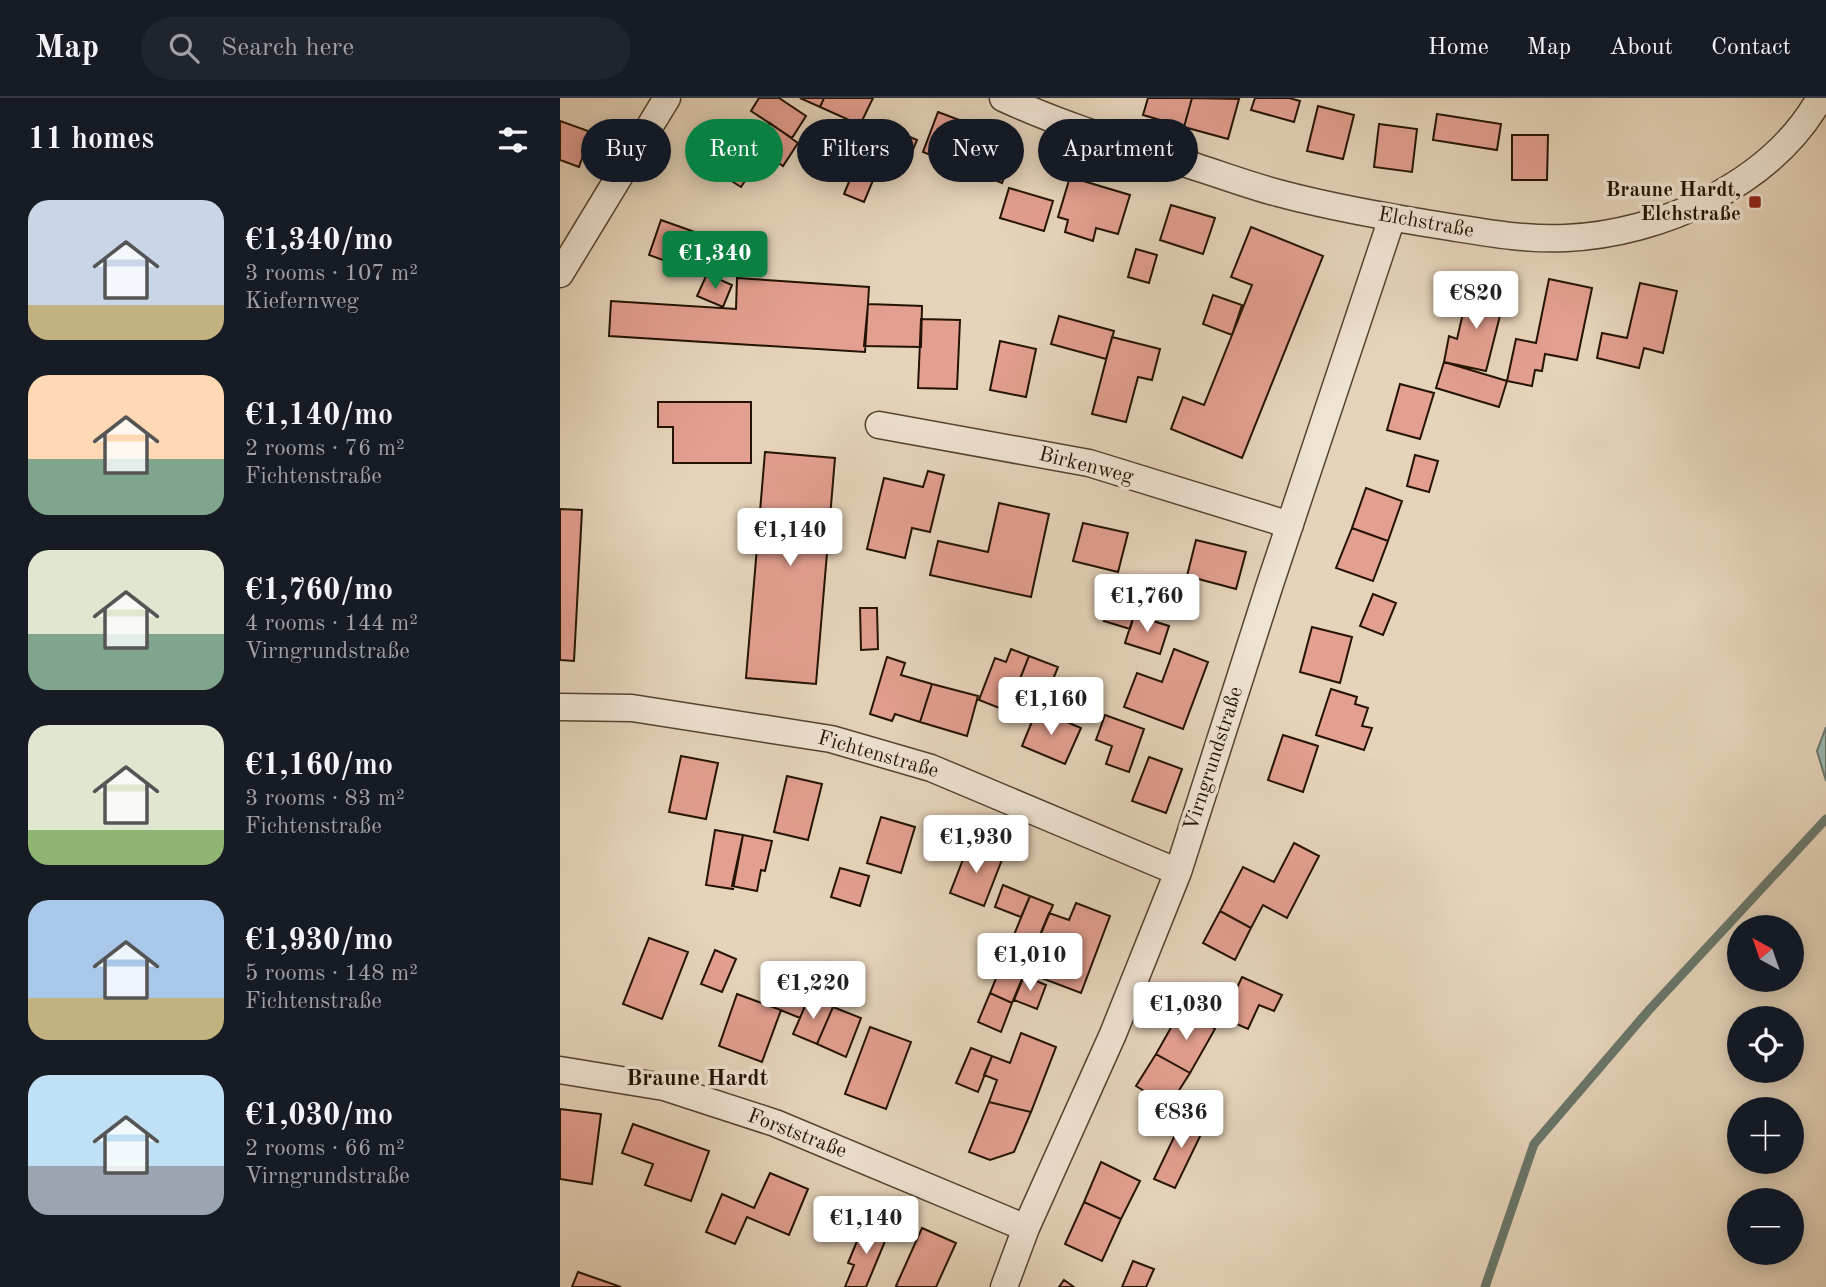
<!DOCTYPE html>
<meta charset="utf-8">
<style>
:root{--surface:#171b24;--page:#20242c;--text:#f1f3f6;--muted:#9ea1a6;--line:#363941;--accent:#0b8043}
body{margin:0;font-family:"Old Standard TT",serif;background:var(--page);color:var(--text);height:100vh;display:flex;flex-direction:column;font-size:26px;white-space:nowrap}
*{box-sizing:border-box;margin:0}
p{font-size:23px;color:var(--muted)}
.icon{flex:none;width:38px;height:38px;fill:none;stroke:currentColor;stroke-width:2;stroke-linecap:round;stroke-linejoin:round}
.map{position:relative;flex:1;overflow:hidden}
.panel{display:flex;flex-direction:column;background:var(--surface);width:560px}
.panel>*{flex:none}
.guide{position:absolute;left:21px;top:21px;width:665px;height:63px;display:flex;gap:14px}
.needle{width:46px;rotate:320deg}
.fabs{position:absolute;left:1167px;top:817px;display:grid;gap:14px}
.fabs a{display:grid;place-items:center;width:77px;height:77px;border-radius:50%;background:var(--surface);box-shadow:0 4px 18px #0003;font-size:35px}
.price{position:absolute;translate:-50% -60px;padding:0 16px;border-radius:7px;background:#fff;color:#222;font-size:23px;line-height:46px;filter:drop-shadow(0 2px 4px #0008)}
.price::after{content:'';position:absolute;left:50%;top:42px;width:21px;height:16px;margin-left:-10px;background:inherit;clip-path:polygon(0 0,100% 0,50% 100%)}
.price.current{background:var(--accent);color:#fff}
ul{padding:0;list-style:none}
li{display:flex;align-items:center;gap:21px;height:175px;padding:0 28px}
li span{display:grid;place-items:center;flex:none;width:196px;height:140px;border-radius:21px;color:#555}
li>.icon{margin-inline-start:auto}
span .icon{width:84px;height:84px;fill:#fffc;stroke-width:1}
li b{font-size:30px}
h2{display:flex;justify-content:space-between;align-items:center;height:84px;padding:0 28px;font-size:30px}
.chip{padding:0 24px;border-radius:32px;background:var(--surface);box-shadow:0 4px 18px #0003;font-size:24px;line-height:63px}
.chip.current{background:var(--accent);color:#fff}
header{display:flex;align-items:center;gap:42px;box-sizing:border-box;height:98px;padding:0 35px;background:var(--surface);border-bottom:2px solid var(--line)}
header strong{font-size:33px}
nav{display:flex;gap:38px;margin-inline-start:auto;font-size:24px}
.search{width:490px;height:63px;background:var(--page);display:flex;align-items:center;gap:18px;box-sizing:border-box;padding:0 24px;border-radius:38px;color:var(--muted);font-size:26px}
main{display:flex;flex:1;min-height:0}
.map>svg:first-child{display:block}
</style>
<header>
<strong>Map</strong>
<div class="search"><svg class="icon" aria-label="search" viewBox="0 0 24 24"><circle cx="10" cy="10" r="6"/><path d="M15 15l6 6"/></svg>Search here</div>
<nav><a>Home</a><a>Map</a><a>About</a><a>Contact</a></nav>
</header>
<main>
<section class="panel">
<h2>11 homes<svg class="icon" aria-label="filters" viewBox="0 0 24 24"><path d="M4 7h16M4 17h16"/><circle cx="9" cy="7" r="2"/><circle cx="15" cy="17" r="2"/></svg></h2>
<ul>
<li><span style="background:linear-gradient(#c9d6e8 75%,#c2b280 0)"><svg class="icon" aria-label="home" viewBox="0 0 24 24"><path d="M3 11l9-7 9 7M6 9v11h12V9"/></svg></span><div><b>€1,340/mo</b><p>3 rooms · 107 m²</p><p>Kiefernweg</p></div></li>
<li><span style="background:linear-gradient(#ffd9b3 60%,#7fa58c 0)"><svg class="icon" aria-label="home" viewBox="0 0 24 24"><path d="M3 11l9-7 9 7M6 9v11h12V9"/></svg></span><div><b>€1,140/mo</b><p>2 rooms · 76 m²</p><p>Fichtenstraße</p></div></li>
<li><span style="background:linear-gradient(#dfe7d0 60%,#7fa58c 0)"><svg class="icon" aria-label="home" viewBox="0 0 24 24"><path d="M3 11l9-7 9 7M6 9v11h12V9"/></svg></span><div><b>€1,760/mo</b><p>4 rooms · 144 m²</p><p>Virngrundstraße</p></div></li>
<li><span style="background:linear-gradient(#dfe7d0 75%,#8fb573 0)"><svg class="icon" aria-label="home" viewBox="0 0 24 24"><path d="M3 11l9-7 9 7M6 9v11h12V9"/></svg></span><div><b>€1,160/mo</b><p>3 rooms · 83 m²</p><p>Fichtenstraße</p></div></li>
<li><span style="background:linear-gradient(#a9c7e8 70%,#c2b280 0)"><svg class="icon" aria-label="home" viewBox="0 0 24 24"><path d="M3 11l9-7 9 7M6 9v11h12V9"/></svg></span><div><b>€1,930/mo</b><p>5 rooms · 148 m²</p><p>Fichtenstraße</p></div></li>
<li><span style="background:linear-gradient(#bfe0f5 65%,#9aa5b1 0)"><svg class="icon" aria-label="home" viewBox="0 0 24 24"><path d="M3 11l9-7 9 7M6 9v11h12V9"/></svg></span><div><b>€1,030/mo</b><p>2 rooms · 66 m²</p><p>Virngrundstraße</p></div></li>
</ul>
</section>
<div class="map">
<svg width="1266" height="1189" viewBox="0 0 1266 1189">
<rect width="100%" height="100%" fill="#e6d4ba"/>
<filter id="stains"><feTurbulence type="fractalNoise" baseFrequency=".00286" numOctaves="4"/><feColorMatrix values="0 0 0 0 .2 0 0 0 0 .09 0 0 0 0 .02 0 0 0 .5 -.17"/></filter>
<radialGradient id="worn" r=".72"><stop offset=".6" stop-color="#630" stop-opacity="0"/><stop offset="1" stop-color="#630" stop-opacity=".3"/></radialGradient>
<!-- water -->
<path fill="#96b8b0" stroke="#68766a" stroke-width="2" d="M1266 629V683L1257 653Z"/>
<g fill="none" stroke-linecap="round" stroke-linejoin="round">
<!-- stream -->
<path stroke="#68766a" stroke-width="9" d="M925 1189 974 1046 1089 912 1266 721"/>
</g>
<!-- building -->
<path fill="#e39f90" stroke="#241302" stroke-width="2" d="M199 0H219L246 18 232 40 191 13Z
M240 0H264L260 9Z
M264 0H313L300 27 260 9Z
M588 0H632L624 29 583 17Z
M632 0 679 1 668 41 624 29Z
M695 0H729L740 3 734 24 691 12Z
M758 8 794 17 783 61 747 53Z
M378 14 413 27 398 68 363 54Z
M877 16 941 26 937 52 873 42Z
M0 23 31 34 19 69 0 62Z
M314 23 334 32 304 104 284 96Z
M210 25 238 45 223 68 194 48Z
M819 26 857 31 852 74 814 69Z
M413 27 458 45 442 85 398 68Z
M162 32 202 57 181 89 141 64Z
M334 32 357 42 343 75 320 66Z
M952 37H988L987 82H952Z
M510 79 570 97 558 136 536 130 533 143 505 134 508 122 498 119Z
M449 90 493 103 484 133 440 120Z
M611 107 655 120 643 156 600 142Z
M101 122 149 139 136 174 89 157Z
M691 129 763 158 682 360 611 331 623 299 644 307 692 187 671 179Z
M576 151 597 157 589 185 568 179Z
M147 176 172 187 163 209 137 198Z
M177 180 309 189 305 254 49 238 51 203 176 211Z
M989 181 1032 190 1017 262 985 256 982 273 975 272 972 288 947 283 956 241 976 245Z
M1080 185 1117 193 1103 255 1084 250 1079 270 1037 260 1042 235 1067 240Z
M909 189 945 198 926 273 884 264 889 238 897 241Z
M653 197 682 207 672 237 643 226Z
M308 206 362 208 361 249 304 248Z
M499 218 554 233 546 261 491 246Z
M361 221 400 222 397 291 358 290Z
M552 239 600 251 592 282 578 279 566 324 532 316Z
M440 243 476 251 466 299 430 292Z
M884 264 947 283 939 309 876 290Z
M840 286 874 295 860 341 827 332Z
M98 304H191V365H113V329H98Z
M205 354 275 360 256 586 186 580Z
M855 357 878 363 869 394 847 388Z
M368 373 384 377 370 434 352 430 345 460 307 451 324 380 363 389Z
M806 390 842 403 828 443 792 430Z
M439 405 489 416 471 499 370 477 378 443 428 454Z
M0 411 22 412 14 563 0 562Z
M523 425 568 435 558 474 513 463Z
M792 430 828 443 813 483 776 470Z
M636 442 686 454 676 491 627 478Z
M559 477 584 485 570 531 544 523Z
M584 485 616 495 610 515 596 510 592 523 574 517Z
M813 496 836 505 823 537 800 528Z
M300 510H317L318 551 301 552Z
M574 517 609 528 600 556 565 545Z
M752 529 792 539 780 585 740 574Z
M451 551 469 558 447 613 419 602 435 560 446 564Z
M614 551 648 564 623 631 564 609 577 575 602 584Z
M469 558 498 569 483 606 455 594Z
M327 559 345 565 341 577 372 586 360 624 335 616 332 623 310 616Z
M372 586 418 598 407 638 360 624Z
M771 591 797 599 795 606 808 610 802 628 812 630 804 652 756 637Z
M477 611 521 630 505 666 462 648Z
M545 617 584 631 569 674 546 666 552 648 536 642Z
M723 637 758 648 743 694 708 682Z
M121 658 158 665 146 721 109 714Z
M589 659 622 671 606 715 572 703Z
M227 678 262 686 248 742 214 734Z
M321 719 355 729 341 775 307 765Z
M155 732 183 737 173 791 146 787Z
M183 737 212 743 205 773 201 772 197 793 172 788Z
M734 745 759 758 727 820 703 807 691 830 660 813 683 769 714 784Z
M409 746 443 759 424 808 390 795Z
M280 770 309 778 300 808 271 799Z
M443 787 470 798 461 819 435 809Z
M470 798 493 807 452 905 430 895Z
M516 805 550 818 521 895 484 881 489 869 470 861 489 815 509 822Z
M660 813 691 830 675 862 643 845Z
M89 840 128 854 102 921 63 906Z
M155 852 176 861 162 894 141 886Z
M226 877 253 887 240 920 213 909Z
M464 878 486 887 477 911 454 902Z
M682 879 722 897 714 913 699 907 688 931 663 920Z
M430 895 452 905 441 934 418 924Z
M177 896 221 912 202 964 159 948Z
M249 899 273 909 257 946 233 936Z
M273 909 301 920 286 959 257 946Z
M621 912 655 931 630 975 596 956Z
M310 929 351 944 326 1011 285 996Z
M461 935 496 949 471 1014 429 1004 437 982 424 977 432 958 450 965Z
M411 950 432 958 418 994 396 985Z
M596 956 630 975 609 1008 576 988Z
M429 1004 471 1014 454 1054 430 1062 409 1054Z
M0 1011 41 1016 32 1086 0 1081Z
M626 1014 647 1024 615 1090 594 1081Z
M73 1026 149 1053 131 1103 85 1087 93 1066 62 1055Z
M541 1064 580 1083 561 1121 524 1104Z
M210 1075 248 1091 229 1137 187 1119 175 1146 146 1134 162 1096 194 1110Z
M524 1104 561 1121 542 1163 505 1146Z
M304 1126 328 1136 306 1189H285L294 1167 288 1165Z
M362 1130 396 1145 376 1189H339L336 1188Z
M573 1163 594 1171 586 1189H562Z
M18 1174 61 1189H12Z
M504 1182 514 1189H499Z"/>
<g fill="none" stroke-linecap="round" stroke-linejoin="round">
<!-- minor casing -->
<g stroke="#544330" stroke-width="29">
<path id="minor" d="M443 0C499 26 558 44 617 63 651 73 684 86 718 95 774 110 832 120 890 129 928 135 967 142 1006 140 1101 136 1212 86 1260 0
M0 176 107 0
M319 327 529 365 730 427
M0 609 72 610 271 641 371 670 618 774
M0 972 104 989 215 1025 466 1130
M444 1189 466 1130 553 936 618 774 710 486 832 120"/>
</g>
<!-- minor -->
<use href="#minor" stroke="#efe3d2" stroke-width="26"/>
</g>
<!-- markers -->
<rect fill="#8f2418" stroke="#efe3d2" stroke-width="2.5" x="1188" y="97" width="14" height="14" rx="3.5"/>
<g text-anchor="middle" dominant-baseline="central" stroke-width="7" stroke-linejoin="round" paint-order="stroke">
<!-- poi labels -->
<g font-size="21" font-weight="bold" fill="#241302" stroke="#efe3d2" text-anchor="end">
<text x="1181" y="92">Braune Hardt,<tspan x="1181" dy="24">Elchstraße</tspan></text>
</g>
<!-- street labels -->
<g font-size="21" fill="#241302" stroke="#efe3d2">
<text transform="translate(866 125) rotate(10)">Elchstraße</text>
<text transform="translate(526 368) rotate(14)">Birkenweg</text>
<text transform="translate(318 657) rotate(16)">Fichtenstraße</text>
<text transform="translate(654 661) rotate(-72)">Virngrundstraße</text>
<text transform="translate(237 1036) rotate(21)">Forststraße</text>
</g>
<!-- neighbourhood labels -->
<g font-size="23" font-weight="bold" fill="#241302" stroke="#efe3d2">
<text x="137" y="980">Braune Hardt</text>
</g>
</g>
<rect width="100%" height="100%" filter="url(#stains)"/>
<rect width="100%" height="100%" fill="url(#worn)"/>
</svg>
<div class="fabs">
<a><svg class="needle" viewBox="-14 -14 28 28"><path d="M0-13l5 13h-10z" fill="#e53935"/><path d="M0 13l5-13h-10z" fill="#9ea1a6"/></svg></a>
<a><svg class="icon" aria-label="locate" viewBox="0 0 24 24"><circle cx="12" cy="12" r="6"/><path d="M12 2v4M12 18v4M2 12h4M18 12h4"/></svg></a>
<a>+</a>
<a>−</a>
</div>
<b class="price current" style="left:155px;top:193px">€1,340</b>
<b class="price" style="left:916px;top:233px">€820</b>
<b class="price" style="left:230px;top:470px">€1,140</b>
<b class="price" style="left:587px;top:536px">€1,760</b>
<b class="price" style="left:491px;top:639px">€1,160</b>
<b class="price" style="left:416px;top:777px">€1,930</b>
<b class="price" style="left:470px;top:895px">€1,010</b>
<b class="price" style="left:253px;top:923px">€1,220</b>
<b class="price" style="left:626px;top:944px">€1,030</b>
<b class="price" style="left:621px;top:1052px">€836</b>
<b class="price" style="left:306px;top:1158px">€1,140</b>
<div class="guide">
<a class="chip">Buy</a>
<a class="chip current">Rent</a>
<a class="chip">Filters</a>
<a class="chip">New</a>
<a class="chip">Apartment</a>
</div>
</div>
</main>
